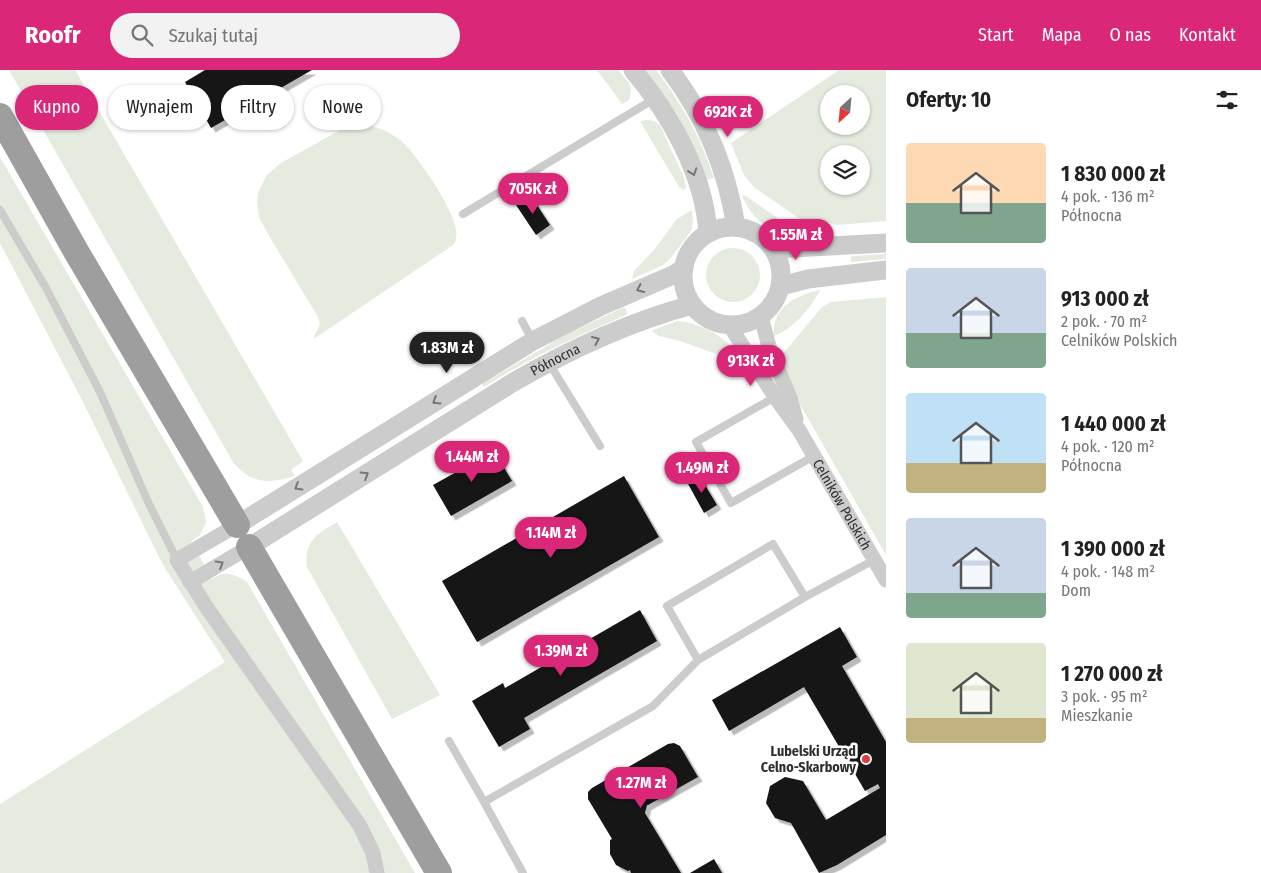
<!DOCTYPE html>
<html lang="pl">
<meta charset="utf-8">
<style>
:root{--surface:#fff;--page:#f2f2f2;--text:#222;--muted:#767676;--accent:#db2777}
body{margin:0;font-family:"Fira Sans Condensed",sans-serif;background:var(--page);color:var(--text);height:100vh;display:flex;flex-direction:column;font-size:19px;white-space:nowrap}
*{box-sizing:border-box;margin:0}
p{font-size:16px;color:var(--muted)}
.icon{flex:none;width:28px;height:28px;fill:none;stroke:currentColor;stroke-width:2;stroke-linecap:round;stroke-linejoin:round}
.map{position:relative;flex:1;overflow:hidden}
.drawer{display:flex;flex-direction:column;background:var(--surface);width:375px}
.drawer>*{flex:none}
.hud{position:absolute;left:15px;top:15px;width:475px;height:45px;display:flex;gap:10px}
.needle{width:32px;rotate:206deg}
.controls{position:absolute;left:820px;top:15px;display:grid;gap:10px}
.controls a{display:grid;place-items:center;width:50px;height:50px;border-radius:50%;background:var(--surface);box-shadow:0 1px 4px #0004;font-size:25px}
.price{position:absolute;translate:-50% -42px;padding:0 11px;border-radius:18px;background:var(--accent);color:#fff;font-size:16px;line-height:32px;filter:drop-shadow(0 1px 2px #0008)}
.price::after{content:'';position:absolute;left:50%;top:30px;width:15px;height:11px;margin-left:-8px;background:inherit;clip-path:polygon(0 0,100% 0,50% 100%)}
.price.current{background:#222;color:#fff}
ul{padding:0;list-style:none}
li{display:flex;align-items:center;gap:15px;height:125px;padding:0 20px}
li span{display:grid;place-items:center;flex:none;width:140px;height:100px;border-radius:5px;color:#555}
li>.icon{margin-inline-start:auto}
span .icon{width:60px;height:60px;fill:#fffc;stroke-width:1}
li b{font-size:21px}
h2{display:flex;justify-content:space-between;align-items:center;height:60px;padding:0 20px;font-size:21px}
.chip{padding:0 18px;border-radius:22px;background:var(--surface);box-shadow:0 1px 4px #0004;font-size:18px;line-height:45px}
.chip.current{background:var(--accent);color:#fff}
header{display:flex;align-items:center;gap:30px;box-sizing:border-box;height:70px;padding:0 25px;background:var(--accent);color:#fff}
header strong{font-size:24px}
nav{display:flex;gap:28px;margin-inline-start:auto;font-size:18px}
.search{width:350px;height:45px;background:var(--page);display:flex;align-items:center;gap:12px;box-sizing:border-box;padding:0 18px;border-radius:28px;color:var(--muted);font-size:19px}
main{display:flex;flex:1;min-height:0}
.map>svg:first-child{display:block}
</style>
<header>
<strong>Roofr</strong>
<div class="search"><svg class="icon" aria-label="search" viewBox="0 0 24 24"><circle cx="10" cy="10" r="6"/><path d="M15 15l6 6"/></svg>Szukaj tutaj</div>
<nav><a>Start</a><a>Mapa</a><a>O nas</a><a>Kontakt</a></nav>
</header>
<main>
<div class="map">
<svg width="886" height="803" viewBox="0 0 886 803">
<defs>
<filter id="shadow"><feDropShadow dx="4.5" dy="4.5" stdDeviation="0" flood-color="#0004"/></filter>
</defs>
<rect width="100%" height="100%" fill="#fff"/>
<!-- green -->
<path fill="#e5ebde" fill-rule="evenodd" d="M9 0H75L303 391 291 400 295 406C269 414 251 414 233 392Z
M597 0H618C628 12 634 14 629 30L622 34Z
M645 0H656C682 33 701 68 714 108L705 110C694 69 672 33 645 0Z
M839 0H886V151L837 155 828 152 812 153 803 151 755 118 744 105 731 73ZM829 24H861V56H829ZM829 84H861V116H829Z
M647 50 654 51 660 55 684 108 686 117 684 120 679 117 640 51Z
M351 54C371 54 382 58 399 69 415 81 462 149 456 168 456 171 454 173 453 175L315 268 314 267 320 254 318 247 268 164 259 147 257 133 258 124 266 106 281 93Z
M0 87 203 437 206 452 200 465 191 471 212 509C226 500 233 504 247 512L415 803H0V734L225 592 163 495 82 330 0 173Z
M742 125 746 126 796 161 806 165C781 174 750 149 742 125Z
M692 140 693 152 691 161 670 189 663 195 632 209 634 201 654 180 677 149Z
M706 205a27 27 0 1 1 54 0a27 27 0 1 1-54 0Z
M886 184V189L851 192V186Z
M820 220C811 238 793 259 774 266 771 238 796 225 820 220Z
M886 227V485L793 322 781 285 787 279 822 237 831 232Z
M624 237 628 244C578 266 529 288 484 317L482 314 565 265Z
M677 251C695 251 727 267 736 283L725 287 680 271 659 266 652 261 653 260Z
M337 452 440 625 392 649 307 497C304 471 317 464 337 452Z"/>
<!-- building -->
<path fill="#161616" filter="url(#shadow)" d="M205 0H312L211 58 185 12Z
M531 126 550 155 536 165 516 135Z
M494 381 512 411 451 446 433 415Z
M699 405 717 435 704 443 687 412Z
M624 406 659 467 477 572 442 511Z
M640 540 657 571 524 648 530 659 499 677 472 631 503 613 505 618Z
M840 557 857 587 842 596 886 672V765L837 795 819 803 791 753 775 748 766 733 770 716 785 707 803 711 826 750 880 718 878 714 865 721 804 617 729 661 712 630Z
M674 673 680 676 698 707 648 735H647L645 743 681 803H631L630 800 628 801 616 795 610 784V770L612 769 588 729V722L592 718 668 674Z
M714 789 722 803H690Z"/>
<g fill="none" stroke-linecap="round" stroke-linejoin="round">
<!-- service -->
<path stroke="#ccc" stroke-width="8" d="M0 140 46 218 100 322 149 434 177 490
M463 144 654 29
M522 251 533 271
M549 293 600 376
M775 327 696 372 731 433 814 386
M805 527 773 474 667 536 698 590 805 527 874 490
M449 671 484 732
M523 803 484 732 653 636 698 590"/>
<!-- minor -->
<g stroke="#ccc" stroke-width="15">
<path d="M761 247 770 280 790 328 796 349"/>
<path id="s1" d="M730 256 775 327 799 360 886 510"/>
<path d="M237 455 177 490 207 538 360 756 373 783 377 803"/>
<path d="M190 512 249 477"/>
</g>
<!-- tertiary -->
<g stroke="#ccc" stroke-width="19">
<path d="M633 0C671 45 704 104 708 163"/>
<path d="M670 0C705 46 727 100 736 157"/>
<circle cx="732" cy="206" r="49"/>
<path d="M774 179 886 173"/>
<path d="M781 216 808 209 886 200"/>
<path d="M237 455 533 271 601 236 673 205 684 198"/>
<path id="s2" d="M249 477 512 313C569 280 628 252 692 235"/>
</g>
<!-- trunk -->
<path stroke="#9e9e9e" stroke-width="26" d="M0 46 77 183 237 455
M249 477 439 803"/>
</g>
<!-- one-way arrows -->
<defs><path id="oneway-chevron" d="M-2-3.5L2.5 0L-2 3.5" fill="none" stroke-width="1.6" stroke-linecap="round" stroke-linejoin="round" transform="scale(1.25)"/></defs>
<g stroke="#767676">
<use href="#oneway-chevron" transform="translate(693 102) rotate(71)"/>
<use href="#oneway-chevron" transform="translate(640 219) rotate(156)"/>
<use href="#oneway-chevron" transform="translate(596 270) rotate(-23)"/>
<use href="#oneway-chevron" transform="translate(436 331) rotate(148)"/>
<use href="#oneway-chevron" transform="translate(365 405) rotate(-32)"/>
<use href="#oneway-chevron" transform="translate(298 417) rotate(149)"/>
<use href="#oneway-chevron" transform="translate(220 494) rotate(-31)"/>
</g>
<!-- markers -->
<circle fill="#dc3b42" stroke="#fff" stroke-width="2" cx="866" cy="689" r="5"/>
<g text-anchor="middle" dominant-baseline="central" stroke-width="5" stroke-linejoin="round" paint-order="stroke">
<!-- street labels -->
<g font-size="14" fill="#2f2f2f" stroke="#fff">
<text stroke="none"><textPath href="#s2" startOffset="359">Północna</textPath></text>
<text stroke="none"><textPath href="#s1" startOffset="211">Celników Polskich</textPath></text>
</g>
<!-- poi labels -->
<g font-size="14" font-weight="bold" fill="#2f2f2f" stroke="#fff" text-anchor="end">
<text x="856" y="681">Lubelski Urząd<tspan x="856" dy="16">Celno-Skarbowy</tspan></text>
</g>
</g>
</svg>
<div class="controls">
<a><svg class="needle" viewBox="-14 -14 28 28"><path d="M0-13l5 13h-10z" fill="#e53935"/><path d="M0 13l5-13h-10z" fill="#767676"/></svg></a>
<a><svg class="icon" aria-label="layers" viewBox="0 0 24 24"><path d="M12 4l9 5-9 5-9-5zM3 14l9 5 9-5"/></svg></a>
</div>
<b class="price" style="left:728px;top:68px">692K zł</b>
<b class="price" style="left:533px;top:145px">705K zł</b>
<b class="price" style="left:796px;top:191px">1.55M zł</b>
<b class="price current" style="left:447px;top:304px">1.83M zł</b>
<b class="price" style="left:751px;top:317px">913K zł</b>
<b class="price" style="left:472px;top:413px">1.44M zł</b>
<b class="price" style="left:702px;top:424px">1.49M zł</b>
<b class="price" style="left:551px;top:489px">1.14M zł</b>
<b class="price" style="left:561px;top:607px">1.39M zł</b>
<b class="price" style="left:641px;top:739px">1.27M zł</b>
<div class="hud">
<a class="chip current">Kupno</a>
<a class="chip">Wynajem</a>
<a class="chip">Filtry</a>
<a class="chip">Nowe</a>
</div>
</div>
<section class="drawer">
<h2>Oferty: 10<svg class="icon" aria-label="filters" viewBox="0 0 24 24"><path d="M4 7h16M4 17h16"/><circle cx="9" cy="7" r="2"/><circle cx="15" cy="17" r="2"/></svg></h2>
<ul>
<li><span style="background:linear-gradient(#ffd9b3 60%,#7fa58c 0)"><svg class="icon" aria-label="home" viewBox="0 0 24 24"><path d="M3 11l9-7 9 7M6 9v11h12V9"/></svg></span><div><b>1 830 000 zł</b><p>4 pok. · 136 m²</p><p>Północna</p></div></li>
<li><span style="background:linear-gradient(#c9d6e8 65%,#7fa58c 0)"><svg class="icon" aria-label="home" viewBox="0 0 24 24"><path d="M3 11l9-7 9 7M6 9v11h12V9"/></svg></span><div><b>913 000 zł</b><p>2 pok. · 70 m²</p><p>Celników Polskich</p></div></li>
<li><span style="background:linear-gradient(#bfe0f5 70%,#c2b280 0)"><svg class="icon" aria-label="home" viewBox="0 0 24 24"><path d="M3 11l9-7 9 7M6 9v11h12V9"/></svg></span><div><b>1 440 000 zł</b><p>4 pok. · 120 m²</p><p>Północna</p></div></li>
<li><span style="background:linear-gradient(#c9d6e8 75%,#7fa58c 0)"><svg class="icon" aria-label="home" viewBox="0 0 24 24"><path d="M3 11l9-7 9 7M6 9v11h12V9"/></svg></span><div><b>1 390 000 zł</b><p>4 pok. · 148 m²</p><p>Dom</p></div></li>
<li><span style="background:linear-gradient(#dfe7d0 75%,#c2b280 0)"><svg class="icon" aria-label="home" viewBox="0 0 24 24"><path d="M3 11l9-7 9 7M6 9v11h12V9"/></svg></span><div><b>1 270 000 zł</b><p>3 pok. · 95 m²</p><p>Mieszkanie</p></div></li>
</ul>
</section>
</main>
